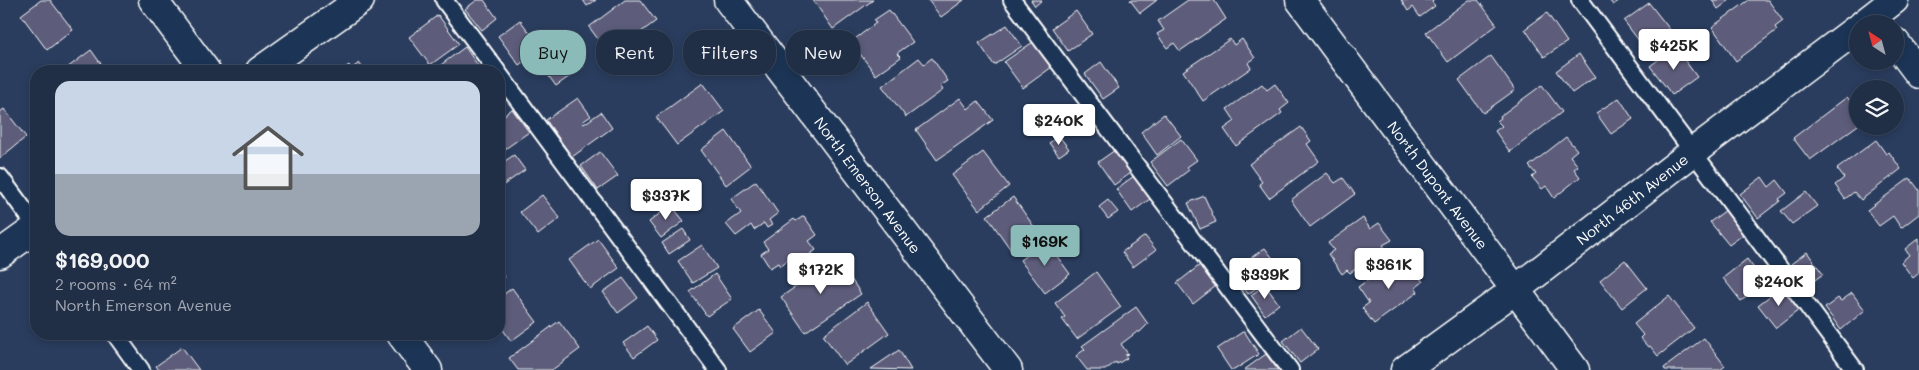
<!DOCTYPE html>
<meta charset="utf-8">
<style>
:root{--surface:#202e46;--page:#28364d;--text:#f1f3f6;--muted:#a2a8b3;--line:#3d4a5f;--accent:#8bbbb9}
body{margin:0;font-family:Mali,sans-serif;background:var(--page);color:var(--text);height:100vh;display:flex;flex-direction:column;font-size:19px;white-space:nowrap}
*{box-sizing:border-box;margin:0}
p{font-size:16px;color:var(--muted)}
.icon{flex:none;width:28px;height:28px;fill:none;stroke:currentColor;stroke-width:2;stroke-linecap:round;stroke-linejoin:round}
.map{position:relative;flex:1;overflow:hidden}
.sheet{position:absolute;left:30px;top:65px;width:475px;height:275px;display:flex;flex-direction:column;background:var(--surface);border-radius:20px;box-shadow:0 2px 8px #0003,0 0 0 1px var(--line)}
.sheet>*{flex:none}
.guide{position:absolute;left:520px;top:30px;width:475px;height:45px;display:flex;gap:10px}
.needle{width:32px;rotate:324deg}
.tools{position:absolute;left:1849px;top:15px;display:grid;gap:10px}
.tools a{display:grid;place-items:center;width:55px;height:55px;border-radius:50%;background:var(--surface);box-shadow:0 2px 8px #0003,0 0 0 1px var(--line);font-size:25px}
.price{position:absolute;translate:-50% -42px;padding:0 11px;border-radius:5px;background:#fff;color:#222;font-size:16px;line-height:32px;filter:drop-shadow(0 1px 2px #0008)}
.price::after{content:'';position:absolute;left:50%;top:30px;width:15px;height:11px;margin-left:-8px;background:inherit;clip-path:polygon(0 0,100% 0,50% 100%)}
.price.current{background:var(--accent);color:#111}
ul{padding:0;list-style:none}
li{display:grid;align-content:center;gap:10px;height:265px;padding:0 25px}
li+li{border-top:1px solid var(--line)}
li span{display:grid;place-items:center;height:155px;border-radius:15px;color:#555}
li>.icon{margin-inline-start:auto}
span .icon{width:90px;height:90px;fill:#fffc;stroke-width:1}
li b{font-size:21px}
.pill{padding:0 18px;border-radius:20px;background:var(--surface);box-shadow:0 2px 8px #0003,0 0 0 1px var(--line);font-size:18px;line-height:45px}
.pill.current{background:var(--accent);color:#111}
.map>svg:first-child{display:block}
</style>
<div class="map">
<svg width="1919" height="370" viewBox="0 0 1919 370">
<rect width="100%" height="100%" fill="#2a3d5e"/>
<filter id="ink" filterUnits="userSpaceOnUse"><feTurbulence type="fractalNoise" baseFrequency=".02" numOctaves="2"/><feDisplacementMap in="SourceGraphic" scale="10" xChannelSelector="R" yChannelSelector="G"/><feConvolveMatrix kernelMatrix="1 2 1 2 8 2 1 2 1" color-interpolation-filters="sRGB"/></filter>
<g filter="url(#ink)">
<!-- building -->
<path fill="#5d5b7a" stroke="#fff" d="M41 0H50L73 30 47 50 21 15Z
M477 0H484L497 18 482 30 465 9Z
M583 0H596L587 6Z
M625 0H640L656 21 610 55 589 27Z
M813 0H873L833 29Z
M928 0H964L941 17Z
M1031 0H1042L1035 6Z
M1130 0H1157L1140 13Z
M1188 0H1214L1226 19 1180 51 1174 43 1167 48 1157 34 1164 30 1158 21Z
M1401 0H1434L1432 2 1435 6 1420 17 1413 7 1408 11Z
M1469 0H1478L1497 25 1448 62 1426 32Z
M1609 0H1620L1613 5Z
M1712 0H1730L1718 9Z
M1749 0H1768L1783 21 1775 27 1777 30 1736 61 1712 27Z
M1649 3 1671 31 1646 50 1624 21Z
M889 10 913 42 897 53 901 57 876 75 851 42 876 23 874 20Z
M1076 11 1092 34 1068 51 1052 28Z
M1547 13 1567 42 1544 57 1525 29Z
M438 15 459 44 430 65 409 37Z
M520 20 541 48 519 65 498 36Z
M1007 25 1022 46 994 65 979 43Z
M1230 39 1234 45 1242 39 1255 58 1248 63 1251 68 1203 101 1183 71Z
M1033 42 1052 67 1023 88 1004 62Z
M570 46 584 66 556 86 542 67Z
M465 47 481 70 447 71 442 64Z
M1675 47 1697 77 1672 95 1650 66Z
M91 50 106 71H63Z
M1579 54 1595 77 1572 93 1556 71Z
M1491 56 1515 90 1483 113 1459 80Z
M919 58 924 64 932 58 948 81 940 86 943 90 906 117 882 86Z
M1101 62 1119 88 1103 99 1085 74Z
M359 63 365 71H341L349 65 351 69Z
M703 83 724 111 677 145 656 117Z
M1262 84 1267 90 1275 84 1289 103 1280 110 1282 113 1236 146 1224 129 1235 121 1227 109Z
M1542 85 1562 112 1510 152 1495 131 1502 126 1497 121 1501 118 1500 116Z
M1847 97 1858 110V125L1810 160 1793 138Z
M578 98 591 116 582 122 584 124 601 112 612 128 572 157 546 120Z
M960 98 968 109 978 101 993 120 937 160 916 130Z
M1619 98 1633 119 1611 134 1596 113Z
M4 109 26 137 0 158V112Z
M512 109 529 132 505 149 499 141V119Z
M1164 114 1181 136 1157 155 1141 132Z
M1301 127 1311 141 1307 144 1319 161 1269 198 1259 184 1262 182 1249 164Z
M726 131 751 166 726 185 701 150Z
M1059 136 1069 149 1059 156 1049 143Z
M1566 137 1577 150 1570 156 1578 166 1574 169 1580 177 1554 198 1546 186 1542 189 1532 177 1536 174 1529 166Z
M1181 139 1197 160 1187 167 1189 170 1168 186 1150 162Z
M1876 140 1886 154 1889 152 1901 169 1861 200 1854 192 1845 199 1835 185 1844 178 1837 169Z
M1115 150 1131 173 1114 185 1098 162Z
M600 152 618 176 598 190 581 166Z
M983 152 1009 186 979 210 952 175Z
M514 155 525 170 502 186 499 182V165Z
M1327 173 1335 183 1343 178 1355 194 1310 227 1291 200Z
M1134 176 1150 199 1132 212 1116 189Z
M1762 177 1769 187 1777 180 1787 193 1779 199 1780 201 1758 218 1740 194Z
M1910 178 1919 190V214L1901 228 1893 216 1879 226 1867 210Z
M756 181 778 213 769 220 772 225 767 228 764 223 754 230 751 225 736 236 726 224 741 213 731 199Z
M1806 192 1817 206 1792 224 1781 211Z
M542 195 560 218 538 235 520 212Z
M1204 196 1216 222 1200 229 1188 203Z
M1013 197 1037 231 1011 250 987 216Z
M1108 200 1118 212 1108 219 1099 207Z
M671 205 684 221 661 238 649 222Z
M1726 210 1744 234 1729 245 1710 222Z
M804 216 817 235 809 241 816 250 798 263 793 256 780 266 778 263 770 268 761 254 768 249 763 242 794 219 796 221Z
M1363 218 1370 229 1379 223 1392 240 1383 245 1385 248 1350 273 1347 270 1342 274 1328 254 1334 250 1328 243Z
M683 229 690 240 669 254 662 243Z
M1145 236 1156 250 1133 267 1122 252Z
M1919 238V273L1913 278 1901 262 1909 255 1905 249Z
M598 239 619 268 590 289 569 260Z
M1046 241 1070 274 1045 293 1020 260Z
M702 245 717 268 693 283 678 261Z
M1265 248 1278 265 1270 271 1273 276 1248 294 1232 271Z
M1807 252 1823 274 1808 285 1791 264Z
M837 258 861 294 805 332 781 297Z
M1747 259 1765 283 1741 301 1723 278Z
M1407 260 1423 282 1415 288 1418 292 1374 324 1362 308 1369 303 1358 287 1394 261 1398 267Z
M1625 260 1647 288 1622 308 1600 280Z
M1200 265 1216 286 1193 304 1177 283Z
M499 270 504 277 499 281Z
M1096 272 1121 307 1077 339 1062 319 1065 317 1055 303Z
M715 274 732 299 707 316 690 292Z
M623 278 638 298 618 313 603 292Z
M1265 285 1279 304 1265 315 1251 295Z
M1783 286 1800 309 1776 328 1758 305Z
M512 288 537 322 511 341 499 324V298Z
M1852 293 1865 310 1841 330 1825 308 1838 298 1841 301Z
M1669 296 1694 328 1658 356 1650 346 1648 347 1640 338 1643 335 1634 324Z
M867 302 889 333 845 365 823 335Z
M1136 307 1148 324 1140 332H1137L1121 344 1128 354 1125 355 1127 358 1117 364 1116 362 1105 370H1087L1076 356 1085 349 1082 346Z
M759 310 776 333 750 352 733 329Z
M559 321 580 349 552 370H518L509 358Z
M647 326 657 340 634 357 623 343Z
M1301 327 1318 349 1300 363 1283 341Z
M1244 331 1259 354 1234 370H1231L1217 349Z
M1704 338 1725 366 1720 370H1665L1664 368Z
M182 347 199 370H159L156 366Z
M899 350 911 370 871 369Z
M1266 354 1278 370H1244Z"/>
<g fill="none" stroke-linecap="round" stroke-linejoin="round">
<!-- lane casing -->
<g stroke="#fff" stroke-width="20">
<path id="lane" d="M444 0 497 71
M1012 0 1290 370
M1580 0 1855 370
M499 74 718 370
M0 177 36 226
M115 334 141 370"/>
</g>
<!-- street casing -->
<g stroke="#fff" stroke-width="31">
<path id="street" d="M153 0 206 71
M728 0 1008 370
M1300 0 1575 370
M1863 24 1894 0
M1895 42 1919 74
M260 71 360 0
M0 254 36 228
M401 334 428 370
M1405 370 1515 290 1693 152 1858 28"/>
</g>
<!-- lane -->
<use href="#lane" stroke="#1d3557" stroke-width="16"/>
<!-- street -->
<use href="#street" stroke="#1d3557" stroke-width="28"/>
</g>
</g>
<g text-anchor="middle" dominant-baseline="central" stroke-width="4" stroke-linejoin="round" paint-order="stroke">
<!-- street labels -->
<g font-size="15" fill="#fff" stroke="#1d3557">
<text transform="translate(868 185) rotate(53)">North Emerson Avenue</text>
<text transform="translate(1438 185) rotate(53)">North Dupont Avenue</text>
<text transform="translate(1632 199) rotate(-38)">North 46th Avenue</text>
</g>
</g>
</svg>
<div class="tools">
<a><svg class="needle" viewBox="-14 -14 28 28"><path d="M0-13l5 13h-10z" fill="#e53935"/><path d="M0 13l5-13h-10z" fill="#a2a8b3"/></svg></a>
<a><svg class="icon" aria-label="layers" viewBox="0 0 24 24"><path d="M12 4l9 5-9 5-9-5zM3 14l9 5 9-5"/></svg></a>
</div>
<b class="price" style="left:1674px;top:71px">$425K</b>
<b class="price" style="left:1059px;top:146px">$240K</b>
<b class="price" style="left:666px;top:221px">$337K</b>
<b class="price current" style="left:1045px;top:267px">$169K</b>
<b class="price" style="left:1389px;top:290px">$361K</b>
<b class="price" style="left:821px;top:295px">$172K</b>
<b class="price" style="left:1265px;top:300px">$339K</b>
<b class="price" style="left:1779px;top:307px">$240K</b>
<div class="guide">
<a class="pill current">Buy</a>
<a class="pill">Rent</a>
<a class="pill">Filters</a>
<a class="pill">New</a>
</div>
<section class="sheet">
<ul>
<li><span style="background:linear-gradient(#c9d6e8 60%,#9aa5b1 0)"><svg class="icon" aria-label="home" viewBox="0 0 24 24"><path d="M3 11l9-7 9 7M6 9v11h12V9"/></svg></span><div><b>$169,000</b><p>2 rooms · 64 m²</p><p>North Emerson Avenue</p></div></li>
</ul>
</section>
</div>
